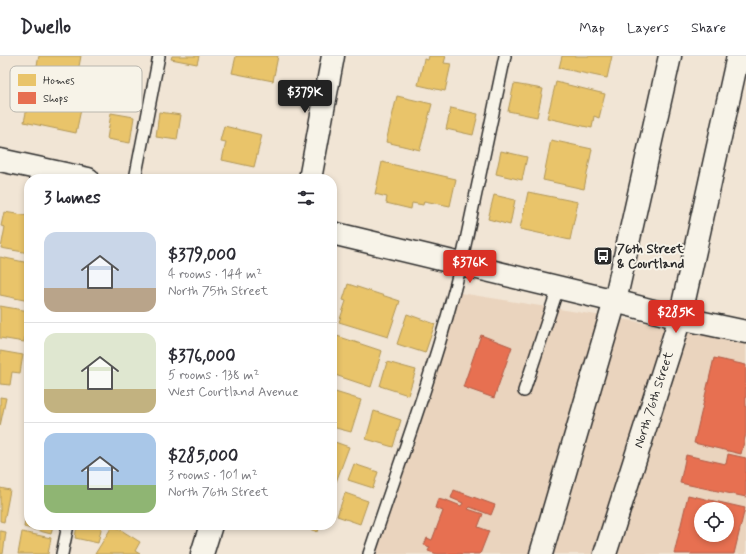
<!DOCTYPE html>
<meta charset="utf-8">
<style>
:root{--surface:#fff;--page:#f7f7f7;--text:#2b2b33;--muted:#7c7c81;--line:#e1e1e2;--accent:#d93025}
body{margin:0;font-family:Mynerve,sans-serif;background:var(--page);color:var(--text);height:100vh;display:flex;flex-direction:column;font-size:15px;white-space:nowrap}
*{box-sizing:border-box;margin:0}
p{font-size:13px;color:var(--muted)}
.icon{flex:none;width:22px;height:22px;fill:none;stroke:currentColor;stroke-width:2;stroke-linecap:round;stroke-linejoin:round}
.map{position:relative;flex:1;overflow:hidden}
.sheet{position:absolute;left:24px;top:118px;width:313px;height:356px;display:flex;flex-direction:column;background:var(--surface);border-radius:16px;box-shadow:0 2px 6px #0003}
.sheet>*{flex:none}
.tools{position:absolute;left:694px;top:446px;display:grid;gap:8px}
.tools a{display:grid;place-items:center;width:40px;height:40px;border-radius:50%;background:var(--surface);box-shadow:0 2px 6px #0003;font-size:20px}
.price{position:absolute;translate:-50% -34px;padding:0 9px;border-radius:4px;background:var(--accent);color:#fff;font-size:13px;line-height:26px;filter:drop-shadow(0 1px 2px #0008)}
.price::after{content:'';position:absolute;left:50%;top:24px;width:12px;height:9px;margin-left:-6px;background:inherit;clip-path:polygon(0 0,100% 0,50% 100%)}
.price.active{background:#222;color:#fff}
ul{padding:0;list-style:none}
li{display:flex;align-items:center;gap:12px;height:100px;padding:0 20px}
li+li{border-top:1px solid var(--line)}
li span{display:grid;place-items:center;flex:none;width:112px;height:80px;border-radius:12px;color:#555}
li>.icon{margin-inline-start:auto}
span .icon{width:48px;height:48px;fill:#fffc;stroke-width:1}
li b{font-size:17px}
h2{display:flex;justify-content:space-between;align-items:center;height:48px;padding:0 20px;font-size:17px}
header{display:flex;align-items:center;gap:24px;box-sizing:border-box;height:56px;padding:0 20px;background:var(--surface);border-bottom:1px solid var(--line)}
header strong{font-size:19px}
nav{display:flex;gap:22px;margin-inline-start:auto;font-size:14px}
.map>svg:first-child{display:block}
</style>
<header>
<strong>Dwello</strong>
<nav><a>Map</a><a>Layers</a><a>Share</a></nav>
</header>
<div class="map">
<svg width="746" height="498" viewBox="0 0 746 498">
<rect width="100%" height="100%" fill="#f1e5d5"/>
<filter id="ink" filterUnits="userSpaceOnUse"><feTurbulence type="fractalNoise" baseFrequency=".025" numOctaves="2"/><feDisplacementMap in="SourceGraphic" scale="8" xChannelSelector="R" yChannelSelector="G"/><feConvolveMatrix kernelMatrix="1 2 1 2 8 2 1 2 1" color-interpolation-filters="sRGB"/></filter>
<g filter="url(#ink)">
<!-- built -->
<path fill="#ead4be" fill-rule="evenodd" d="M454 236 746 283V498H370ZM701 453H727V479H701Z"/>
<!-- homes -->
<path fill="#e9c46a" stroke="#b09657" d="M39 0H81L75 31 34 23Z
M172 0H199L197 8 171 3Z
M236 0H278L273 25 232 17Z
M429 0H446L444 7 451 8 445 35 418 29 424 3 428 4Z
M562 0H612L607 22 559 12Z
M556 26 605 38 599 62 594 60 592 72 547 62Z
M514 28 543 33 537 61 508 55Z
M31 33 83 44 76 77 24 66Z
M397 40 432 48 420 94 386 86Z
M451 52 478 58 473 79 446 73Z
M159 56 181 59 177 84 156 81Z
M111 57 134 61 130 87 107 83Z
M224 70 262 79 254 111 222 104 226 86 220 85Z
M551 84 592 93 584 133 543 124Z
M501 95 527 101 522 124 496 118Z
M382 106 456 123 450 150 424 145 423 149 412 147 411 153 386 147 387 141 375 138Z
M528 136 578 146 570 184 520 173Z
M494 139 515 144 510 169 488 163Z
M4 156 29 160V197L1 192 5 171 1 170Z
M0 201 29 207V245L0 239Z
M348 228 400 245 388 281 339 266 346 245 343 244Z
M0 250 29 255 24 286 0 282Z
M407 258 435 268 425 297 397 288Z
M334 279 382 295 371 331 332 318V284Z
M0 295 23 299 20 317 12 316 10 329 0 328Z
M387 306 416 314 408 339 380 330Z
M332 335 361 344 351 376 332 371Z
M0 341 6 342 0 370Z
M374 355 401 364 393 391 366 383Z
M332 385 349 391 336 426 332 424Z
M354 408 378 416 373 432 348 424Z
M0 432 10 434 4 466 0 465Z
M345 437 368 445 360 468 337 460Z
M28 449 29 469H53L51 478 24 471Z
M77 469H102L98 487 75 482Z
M113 469 140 486 135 495 140 498H95Z
M298 469H320L318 476Z
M0 475 6 476 3 498H0Z
M22 476 51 482 48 498H18Z"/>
<!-- shops -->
<path fill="#e76f51" stroke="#af5b46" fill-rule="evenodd" d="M481 279 512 291 494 342 463 331Z
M714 302 746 309V378L741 398 694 387Z
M728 398 746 402V441L680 427 686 399 726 408Z
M454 434 495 449 491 459 470 451 468 453 483 458 478 471 489 475 480 498H437L428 495 430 491 424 489 427 482 432 484 443 455 435 452 438 443 446 445V444L461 450 463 447 451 442Z
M688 439 745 452 734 498H674ZM701 453H727V479H701Z"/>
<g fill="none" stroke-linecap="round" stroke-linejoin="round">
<!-- lane casing -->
<g stroke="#2b2b2b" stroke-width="14">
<path id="lane" d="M135 123 159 0
M524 335 558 232
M62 498 68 469
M369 498C401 402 437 307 461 208L505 0"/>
</g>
<!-- street casing -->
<g stroke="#2b2b2b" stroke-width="25">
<path id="street" d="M0 104 88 123
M310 123 333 0
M332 177 615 245 680 262 746 276
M202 498 211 469"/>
</g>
<!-- primary casing -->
<g stroke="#2b2b2b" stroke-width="25">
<path id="primary" d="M541 498 615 245 670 0
M605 498 680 262 738 0"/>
</g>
<!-- lane -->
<use href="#lane" stroke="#f7f3e8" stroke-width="11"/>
<!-- street -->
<use href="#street" stroke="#f7f3e8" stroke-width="22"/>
<!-- primary -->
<use href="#primary" stroke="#f7f3e8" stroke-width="22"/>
</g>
</g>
<!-- icons -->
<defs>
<g id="bus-square" transform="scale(1)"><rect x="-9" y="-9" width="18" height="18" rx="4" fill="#2b2b2b" stroke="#f7f3e8"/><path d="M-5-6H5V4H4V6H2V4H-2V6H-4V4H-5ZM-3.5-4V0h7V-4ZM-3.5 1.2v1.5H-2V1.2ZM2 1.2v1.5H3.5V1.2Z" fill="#fff"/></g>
</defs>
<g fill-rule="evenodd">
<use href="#bus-square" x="603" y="200"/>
</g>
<g text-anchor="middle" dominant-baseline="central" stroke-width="4" stroke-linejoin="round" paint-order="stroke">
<!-- poi labels -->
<g font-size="13" font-weight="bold" fill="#2b2b2b" stroke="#f7f3e8" text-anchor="start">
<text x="617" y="193">76th Street<tspan x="617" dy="15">&amp; Courtland</tspan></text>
</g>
<!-- street labels -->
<g font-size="13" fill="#2b2b2b" stroke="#f7f3e8">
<text transform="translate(654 344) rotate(-72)">North 76th Street</text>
</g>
</g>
<!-- legend -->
<rect x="10" y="10" width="132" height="46" rx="6" fill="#f7f3e8" stroke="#bab7af" stroke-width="1"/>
<rect x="18" y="18" width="18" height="12" fill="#e9c46a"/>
<rect x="18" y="36" width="18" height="12" fill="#e76f51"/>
<g font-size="11" fill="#2b2b2b">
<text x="43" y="28">Homes</text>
<text x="43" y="46">Shops</text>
</g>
</svg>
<div class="tools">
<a><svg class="icon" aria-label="locate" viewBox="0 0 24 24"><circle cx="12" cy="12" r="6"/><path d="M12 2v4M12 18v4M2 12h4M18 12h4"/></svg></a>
</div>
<b class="price active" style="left:305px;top:58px">$379K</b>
<b class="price" style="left:470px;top:228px">$376K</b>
<b class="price" style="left:676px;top:278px">$285K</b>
<section class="sheet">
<h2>3 homes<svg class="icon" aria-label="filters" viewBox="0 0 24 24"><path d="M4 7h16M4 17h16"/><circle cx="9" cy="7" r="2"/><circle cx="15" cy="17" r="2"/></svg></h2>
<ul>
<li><span style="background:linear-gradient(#c9d6e8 70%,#b9a48a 0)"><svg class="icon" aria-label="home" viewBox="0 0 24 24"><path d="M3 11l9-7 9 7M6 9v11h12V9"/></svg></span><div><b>$379,000</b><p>4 rooms · 144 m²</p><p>North 75th Street</p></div></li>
<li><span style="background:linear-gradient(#dfe7d0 70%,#c2b280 0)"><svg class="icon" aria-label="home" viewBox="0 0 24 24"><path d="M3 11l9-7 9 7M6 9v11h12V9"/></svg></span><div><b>$376,000</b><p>5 rooms · 138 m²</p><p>West Courtland Avenue</p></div></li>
<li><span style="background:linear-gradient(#a9c7e8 65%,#8fb573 0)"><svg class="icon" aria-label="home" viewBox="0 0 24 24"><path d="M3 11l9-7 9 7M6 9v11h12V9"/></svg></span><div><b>$285,000</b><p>3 rooms · 101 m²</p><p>North 76th Street</p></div></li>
</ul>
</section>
</div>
